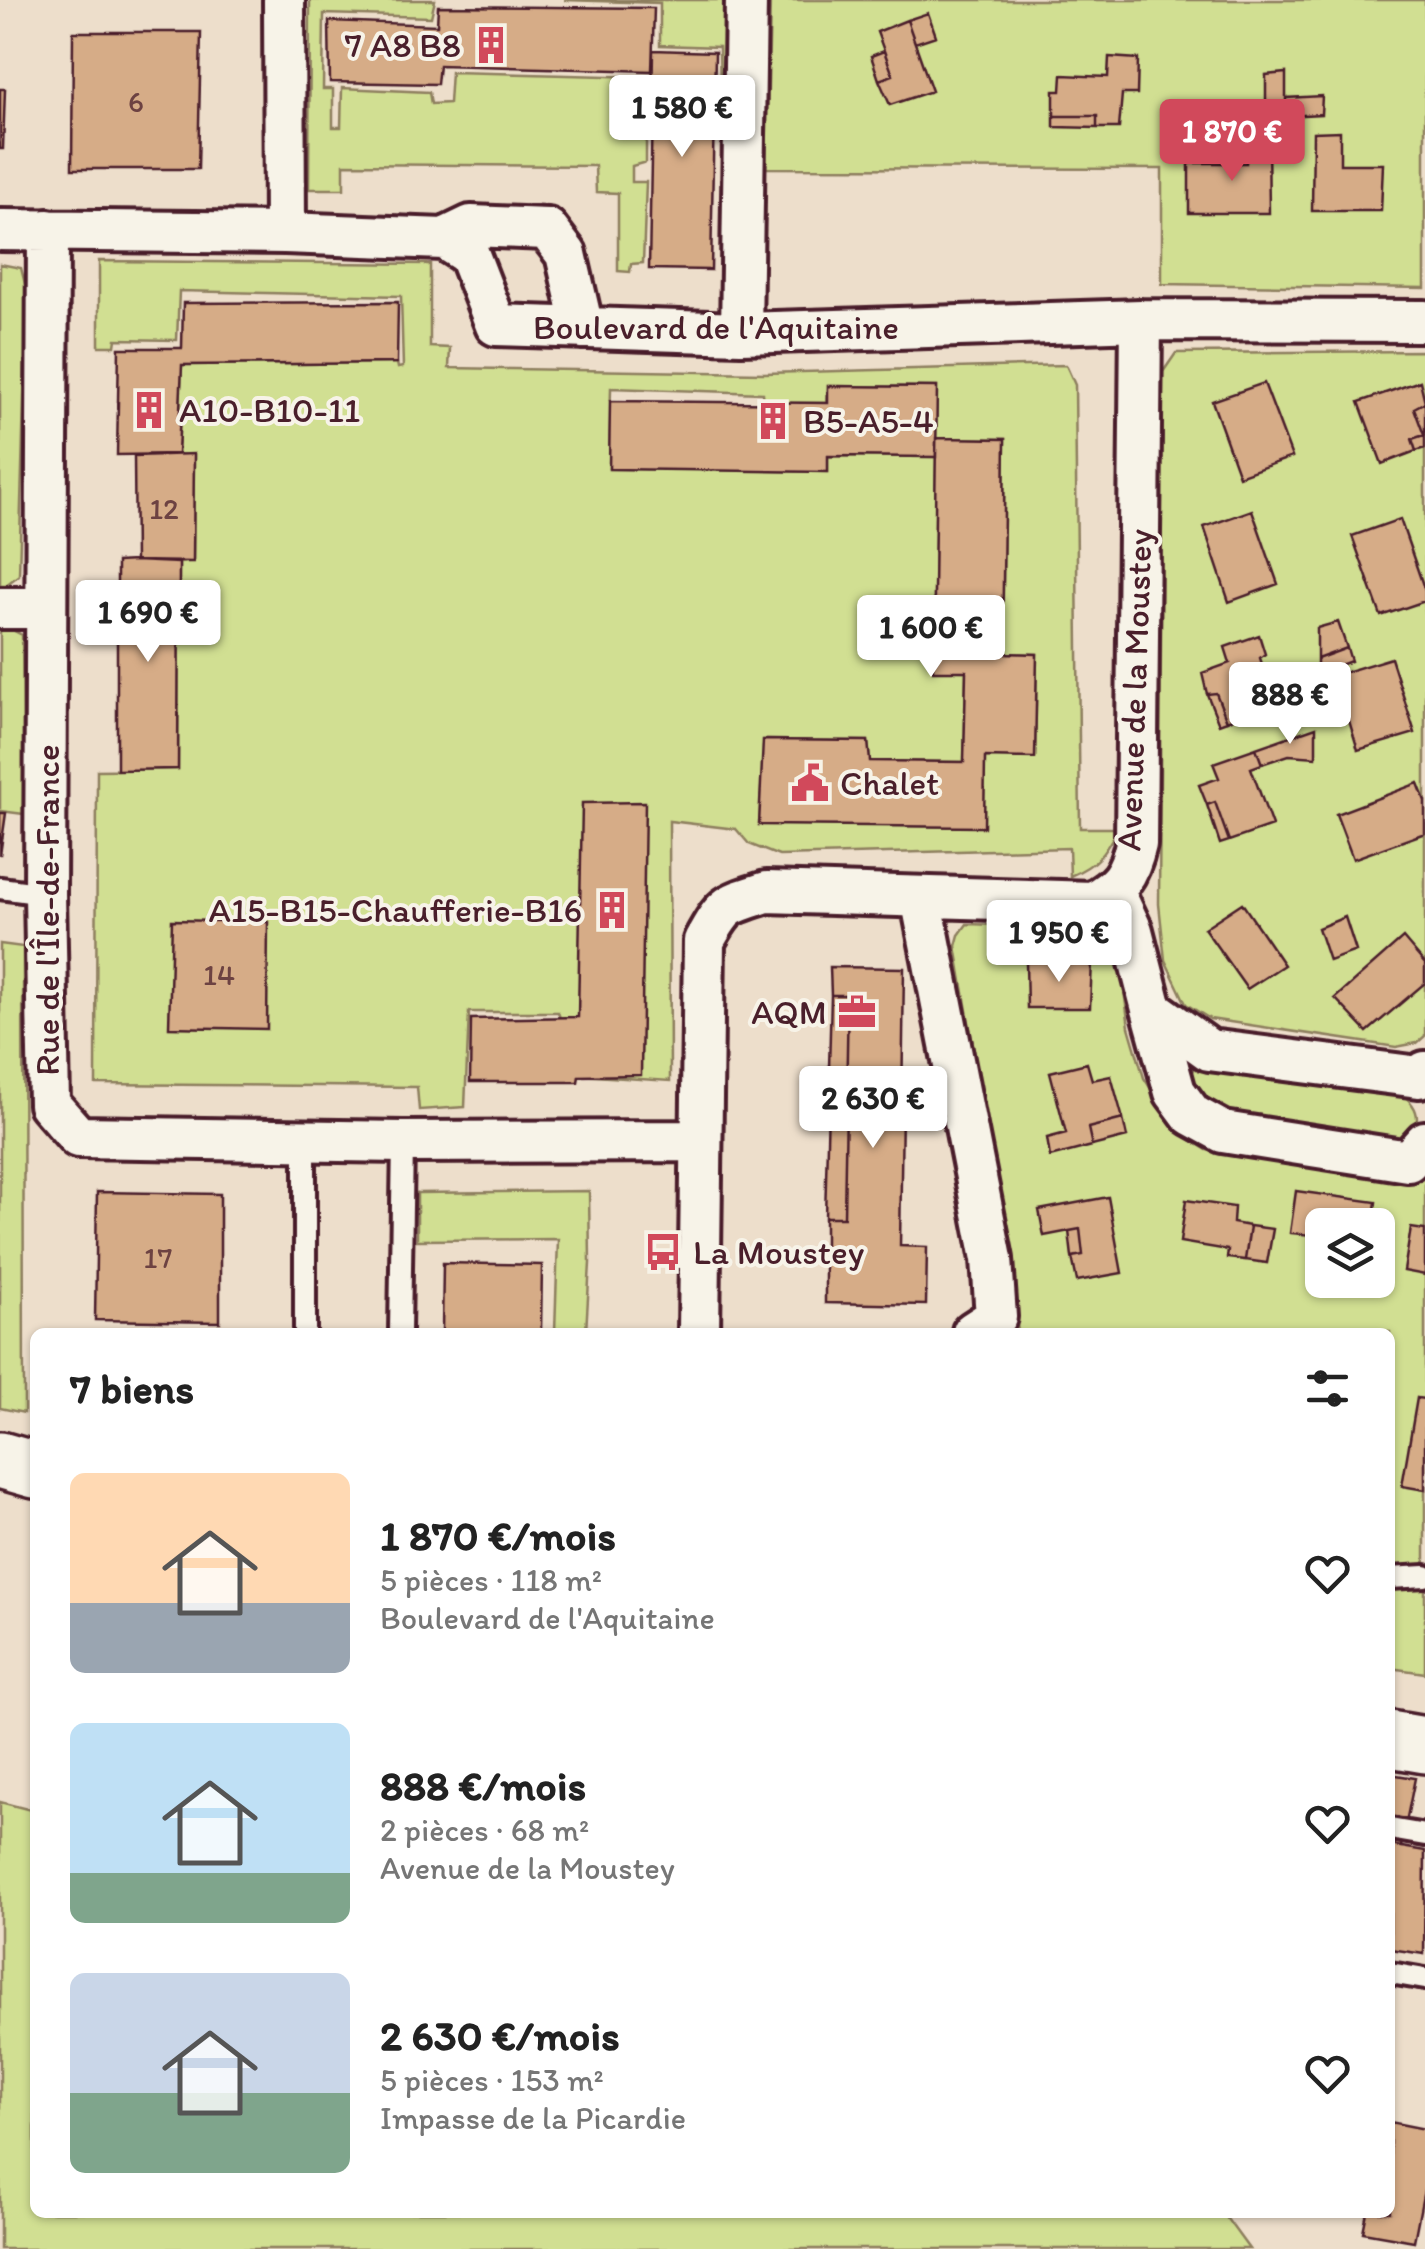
<!DOCTYPE html>
<html lang="fr">
<meta charset="utf-8">
<style>
:root{--surface:#fff;--page:#f2f2f2;--text:#222;--muted:#767676;--accent:#d1495b}
body{margin:0;font-family:Itim,sans-serif;background:var(--page);color:var(--text);height:100vh;display:flex;flex-direction:column;font-size:38px;white-space:nowrap}
*{box-sizing:border-box;margin:0}
p{font-size:32px;color:var(--muted)}
.icon{flex:none;width:55px;height:55px;fill:none;stroke:currentColor;stroke-width:2;stroke-linecap:round;stroke-linejoin:round}
.map{position:relative;flex:1;overflow:hidden}
.side{position:absolute;left:30px;top:1328px;width:1365px;height:890px;display:flex;flex-direction:column;background:var(--surface);border-radius:15px;box-shadow:0 2px 8px #0004}
.side>*{flex:none}
.controls{position:absolute;left:1305px;top:1208px;display:grid;gap:20px}
.controls a{display:grid;place-items:center;width:90px;height:90px;border-radius:15px;background:var(--surface);box-shadow:0 2px 8px #0004;font-size:50px}
.price{position:absolute;translate:-50% -85px;padding:0 22px;border-radius:10px;background:#fff;color:#222;font-size:32px;line-height:65px;filter:drop-shadow(0 2px 5px #0008)}
.price::after{content:'';position:absolute;left:50%;top:60px;width:30px;height:22px;margin-left:-15px;background:inherit;clip-path:polygon(0 0,100% 0,50% 100%)}
.price.selected{background:var(--accent);color:#fff}
ul{padding:0;list-style:none}
li{display:flex;align-items:center;gap:30px;height:250px;padding:0 40px}
li span{display:grid;place-items:center;flex:none;width:280px;height:200px;border-radius:15px;color:#555}
li>.icon{margin-inline-start:auto}
span .icon{width:120px;height:120px;fill:#fffc;stroke-width:1}
li b{font-size:42px}
h2{display:flex;justify-content:space-between;align-items:center;height:120px;padding:0 40px;font-size:42px}
.map>svg:first-child{display:block}
</style>
<div class="map">
<svg width="1425" height="2249" viewBox="0 0 1425 2249">
<rect width="100%" height="100%" fill="#eddecb"/>
<filter id="ink" filterUnits="userSpaceOnUse"><feTurbulence type="fractalNoise" baseFrequency=".01" numOctaves="2"/><feDisplacementMap in="SourceGraphic" scale="20" xChannelSelector="R" yChannelSelector="G"/><feConvolveMatrix kernelMatrix="1 2 1 2 8 2 1 2 1" color-interpolation-filters="sRGB"/></filter>
<g filter="url(#ink)">
<!-- green -->
<path fill="#d1df92" stroke="#8e7f5e" stroke-width="2.5" fill-rule="evenodd" d="M310 0H435L431 17 324 14 323 89H333V127H341L342 88 429 92 431 104 449 103 451 72 646 77V162L632 166V182H646L643 263 631 264 630 272 618 271V193L596 192 595 166 344 164V189H309Z
M564 0H730L728 90 720 88 719 47 660 45V3Z
M770 0H1425V288L1162 284V169L766 168Z
M99 261 430 264V347L450 348 449 368 764 373 1066 365 1075 385 1080 828H1118C1104 854 1098 864 1070 876L1069 848 779 856 749 844 736 829 669 821 670 1081 579 1075 558 1012H469L465 1107 419 1110 417 1087 96 1084 97 770 178 769 179 563 193 561 194 455 178 454 182 365 397 363 398 368 403 367 401 296 179 291 177 340 116 339 115 346H99ZM828 386 937 387 936 438 1005 439 1002 653 1037 654 1035 757H985L983 827 759 824 764 740 868 741 870 761 964 762 966 671 933 670 936 457 828 456V472L609 468 611 388 763 393 764 403H827Z
M0 264 21 268 27 292 19 575 6 585H0Z
M1425 351V1036L1417 1043 1396 1047 1210 1019 1186 1004 1165 960 1159 904 1163 372 1176 353Z
M0 629H10L22 635 24 814 0 811Z
M967 924 1095 928 1112 939 1119 954 1129 1027 1144 1078 1174 1126 1189 1139 1207 1150 1395 1179H1425V1673L1390 1668V1332H1018L996 1181 956 946 959 935ZM1322 1225H1378V1280H1322Z
M0 944 23 947 24 1413 0 1408Z
M1209 1062 1399 1092C1425 1110 1422 1132 1395 1145L1221 1117 1206 1107 1190 1077 1196 1066Z
M589 1191 590 1263 586 1332H555L558 1239 417 1240V1193Z
M0 1802 35 1811V2212H1222L1249 2249H0Z"/>
<!-- building -->
<path fill="#d6ac87" stroke="#4a1f2b" stroke-width="2.5" d="M438 6 654 8 652 71 439 65 437 84 330 82 329 21 437 25Z
M928 13 936 36 915 43 907 20Z
M907 20 932 91 890 105 879 80 893 75 877 32Z
M73 32H201L198 169H72Z
M653 50 715 52 711 270 649 269Z
M884 51 893 75 879 80 871 56Z
M1109 57 1138 59 1137 94H1122L1119 128H1097V116H1054V91H1061L1062 75 1108 77Z
M1286 73V110L1266 113V75Z
M0 89H5L3 149H0Z
M1322 96 1321 114 1286 116V98Z
M1054 116H1097V128L1054 127Z
M1340 131V164H1383L1381 211H1312L1313 132Z
M1247 140H1268L1269 213H1189V163H1246Z
M1192 143 1247 144 1246 163H1189Z
M398 302 397 363 182 365 178 454 117 455 119 348H182L183 303Z
M1420 381 1425 402 1414 408 1424 435 1412 439 1416 451 1382 464 1359 402Z
M1264 383 1292 457 1239 476 1212 401Z
M828 386 937 387 936 457 828 456V472L609 469 610 401 828 403Z
M1425 402V448L1416 451 1412 439 1424 435 1414 408Z
M936 438 1005 439 1002 653 1037 654 1035 758 985 757 984 827 759 825 763 740 868 741 870 761 964 762 966 671H933Z
M194 454 193 562 135 561 134 456Z
M1252 510 1278 584 1229 602 1204 527Z
M1400 519 1425 591V601L1381 616 1352 536Z
M135 561 179 563 178 769 117 770V562Z
M1338 622 1347 648 1317 659V628Z
M1259 635 1265 654 1260 658 1274 701 1227 721 1216 693 1207 694 1202 673 1230 663 1225 647Z
M1347 648 1351 661 1317 674V659Z
M1391 658 1415 733 1358 750 1335 675Z
M1216 693 1227 721 1219 724 1207 694Z
M1316 727V757L1289 755 1262 764 1256 748Z
M1256 748 1262 764 1251 768 1272 826 1229 841 1215 802 1207 805 1199 785 1219 778 1213 763Z
M1418 783 1425 801V833L1353 859 1336 814Z
M645 802 641 1075 579 1076 578 1082H470L471 1019 578 1017 582 803Z
M1215 802 1229 841 1220 844 1207 805Z
M0 813H6L0 855Z
M1242 903 1284 965 1247 989 1204 928Z
M1345 917 1356 951 1329 961 1318 928Z
M172 920 268 922 267 1029 169 1027Z
M1403 938 1425 964V983L1367 1032 1335 998Z
M1092 961 1090 1008H1027L1026 962Z
M830 967 904 968 900 1246 927 1247 926 1305 825 1303V1217H844L848 995H831Z
M831 995H848L844 1217H825Z
M1087 1063 1092 1080 1111 1076 1123 1119 1088 1128 1092 1146 1050 1157 1047 1138 1066 1133 1050 1072Z
M1123 1119 1127 1137 1092 1146 1088 1128Z
M1296 1191 1376 1202 1373 1225H1322V1236L1290 1233Z
M97 1192 220 1194V1322L95 1320Z
M1108 1197 1122 1273 1077 1281 1072 1257 1083 1255 1080 1229 1044 1236 1039 1210Z
M1186 1200 1234 1207 1233 1223 1250 1226 1245 1260 1227 1258 1228 1250 1180 1242Z
M1250 1226 1273 1229 1267 1263 1245 1260Z
M1411 1228 1425 1230V1275L1404 1271Z
M1080 1229 1083 1255 1072 1257 1069 1231Z
M443 1263 542 1265 541 1332H442Z
M1417 1398 1425 1399V1490L1402 1486Z
M1390 1774 1415 1778 1401 1847 1390 1845Z
M1390 1845 1425 1851 1424 1954 1390 1949Z
M1390 2122 1425 2129V2185L1414 2241 1363 2232 1367 2212H1390Z"/>
<g fill="none" stroke-linecap="round" stroke-linejoin="round">
<!-- lane casing -->
<g stroke="#4a1f2b" stroke-width="28">
<path id="lane" d="M0 888 45 894
M305 1332V1140
M400 1332 403 1142
M1390 1578 1425 1576
M1390 1829 1425 1835
M1390 1973 1425 1979"/>
</g>
<!-- street casing -->
<g stroke="#4a1f2b" stroke-width="48">
<path id="street" d="M284 0 285 233
M0 230 285 233 444 239 469 255 496 325 741 333 1141 320 1425 321
M48 230 45 894 49 1104 78 1137 403 1142 700 1141
M444 239 471 226 547 229 566 254 583 328
M741 333 746 0
M0 608H45
M1113 890 1132 931 1152 1009 1209 1050 1419 1077 1425 1072
M921 897 992 1259 996 1317 973 1332
M1152 1009 1175 1092 1192 1115 1223 1132 1408 1161 1425 1142
M699 1332 704 941C725 903 726 905 767 892L1092 902C1120 887 1129 875 1136 844L1141 320"/>
</g>
<!-- secondary casing -->
<g stroke="#4a1f2b" stroke-width="62">
<path id="secondary" d="M0 1460 35 1470
M1390 1739 1425 1745"/>
</g>
<!-- lane -->
<use href="#lane" stroke="#f7f3e8" stroke-width="20"/>
<!-- street -->
<use href="#street" stroke="#f7f3e8" stroke-width="40"/>
<!-- secondary -->
<use href="#secondary" stroke="#f7f3e8" stroke-width="55"/>
</g>
</g>
<!-- icons -->
<defs>
<g id="building-bare" transform="scale(3)"><path d="M-4-6H4V6H1V3H-1V6H-4ZM-2.5-4.3h1.7v1.8h-1.7ZM.8-4.3h1.7v1.8H.8ZM-2.5-1h1.7V.8h-1.7ZM.8-1h1.7V.8H.8Z" fill="#d1495b" stroke="#f7f3e8" stroke-width="2.5" paint-order="stroke"/></g>
<g id="civic-bare" transform="scale(3)"><path d="M-.6-6.5H3V-4.5H.6V-3L4-1V1h2V6H-6V1h2V-1L-.6-3ZM-1.2 2.5V6h2.4V2.5Z" fill="#d1495b" stroke="#f7f3e8" stroke-width="2.5" paint-order="stroke"/></g>
<g id="office-bare" transform="scale(3)"><path d="M-6-3h4V-5.5h4V-3h4V5H-6ZM-1-4.5V-3h2v-1.5ZM-6 0V1H6V0Z" fill="#d1495b" stroke="#f7f3e8" stroke-width="2.5" paint-order="stroke"/></g>
<g id="bus-bare" transform="scale(3)"><path d="M-5-6H5V4H4V6H2V4H-2V6H-4V4H-5ZM-3.5-4V0h7V-4ZM-3.5 1.2v1.5H-2V1.2ZM2 1.2v1.5H3.5V1.2Z" fill="#d1495b" stroke="#f7f3e8" stroke-width="2.5" paint-order="stroke"/></g>
</defs>
<g fill-rule="evenodd">
<use href="#building-bare" x="491" y="45"/>
<use href="#building-bare" x="149" y="410"/>
<use href="#building-bare" x="773" y="421"/>
<use href="#civic-bare" x="810" y="783"/>
<use href="#building-bare" x="612" y="910"/>
<use href="#office-bare" x="857" y="1012"/>
<use href="#bus-bare" x="663" y="1252"/>
</g>
<g text-anchor="middle" dominant-baseline="central" stroke-width="8" stroke-linejoin="round" paint-order="stroke">
<!-- number labels -->
<g font-size="30" fill="#6d4242">
<text x="136" y="101">6</text>
<text x="164" y="508">12</text>
<text x="219" y="974">14</text>
<text x="158" y="1257">17</text>
</g>
<!-- poi labels -->
<g font-size="35" fill="#4a1f2b" stroke="#f7f3e8" text-anchor="start">
<text x="461" y="45" text-anchor="end">7 A8 B8</text>
<text x="179" y="410">A10-B10-11</text>
<text x="803" y="421">B5-A5-4</text>
<text x="840" y="783">Chalet</text>
<text x="582" y="910" text-anchor="end">A15-B15-Chaufferie-B16</text>
<text x="827" y="1012" text-anchor="end">AQM</text>
<text x="693" y="1252">La Moustey</text>
</g>
<!-- street labels -->
<g font-size="35" fill="#4a1f2b" stroke="#f7f3e8">
<text x="716" y="327">Boulevard de l'Aquitaine</text>
<text transform="translate(1134 690) rotate(-88)">Avenue de la Moustey</text>
<text transform="translate(47 910) rotate(-90)">Rue de l'Île-de-France</text>
</g>
</g>
</svg>
<div class="controls">
<a><svg class="icon" aria-label="layers" viewBox="0 0 24 24"><path d="M12 4l9 5-9 5-9-5zM3 14l9 5 9-5"/></svg></a>
</div>
<b class="price" style="left:682px;top:160px">1 580 €</b>
<b class="price selected" style="left:1232px;top:184px">1 870 €</b>
<b class="price" style="left:148px;top:665px">1 690 €</b>
<b class="price" style="left:931px;top:680px">1 600 €</b>
<b class="price" style="left:1290px;top:747px">888 €</b>
<b class="price" style="left:1059px;top:985px">1 950 €</b>
<b class="price" style="left:873px;top:1151px">2 630 €</b>
<section class="side">
<h2>7 biens<svg class="icon" aria-label="filters" viewBox="0 0 24 24"><path d="M4 7h16M4 17h16"/><circle cx="9" cy="7" r="2"/><circle cx="15" cy="17" r="2"/></svg></h2>
<ul>
<li><span style="background:linear-gradient(#ffd9b3 65%,#9aa5b1 0)"><svg class="icon" aria-label="home" viewBox="0 0 24 24"><path d="M3 11l9-7 9 7M6 9v11h12V9"/></svg></span><div><b>1 870 €/mois</b><p>5 pièces · 118 m²</p><p>Boulevard de l'Aquitaine</p></div><svg class="icon" aria-label="heart" viewBox="0 0 24 24"><path d="M12 20l-8-8c-3-5 5-10 8-4 3-6 11-1 8 4z"/></svg></li>
<li><span style="background:linear-gradient(#bfe0f5 75%,#7fa58c 0)"><svg class="icon" aria-label="home" viewBox="0 0 24 24"><path d="M3 11l9-7 9 7M6 9v11h12V9"/></svg></span><div><b>888 €/mois</b><p>2 pièces · 68 m²</p><p>Avenue de la Moustey</p></div><svg class="icon" aria-label="heart" viewBox="0 0 24 24"><path d="M12 20l-8-8c-3-5 5-10 8-4 3-6 11-1 8 4z"/></svg></li>
<li><span style="background:linear-gradient(#c9d6e8 60%,#7fa58c 0)"><svg class="icon" aria-label="home" viewBox="0 0 24 24"><path d="M3 11l9-7 9 7M6 9v11h12V9"/></svg></span><div><b>2 630 €/mois</b><p>5 pièces · 153 m²</p><p>Impasse de la Picardie</p></div><svg class="icon" aria-label="heart" viewBox="0 0 24 24"><path d="M12 20l-8-8c-3-5 5-10 8-4 3-6 11-1 8 4z"/></svg></li>
</ul>
</section>
</div>
